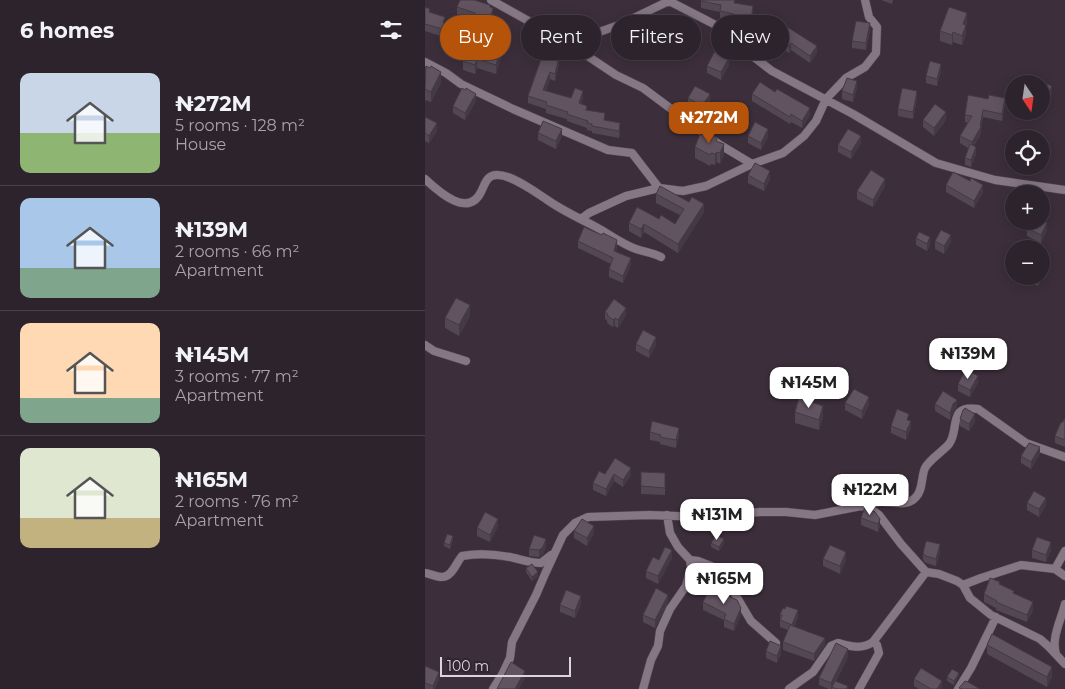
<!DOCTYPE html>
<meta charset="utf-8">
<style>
:root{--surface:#2d232c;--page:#392f38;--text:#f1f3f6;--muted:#a7a4a9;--line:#484048;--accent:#b45309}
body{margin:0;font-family:Montserrat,sans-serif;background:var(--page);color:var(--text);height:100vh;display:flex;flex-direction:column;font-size:19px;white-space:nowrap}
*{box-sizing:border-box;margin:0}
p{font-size:16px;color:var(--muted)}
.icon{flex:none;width:28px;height:28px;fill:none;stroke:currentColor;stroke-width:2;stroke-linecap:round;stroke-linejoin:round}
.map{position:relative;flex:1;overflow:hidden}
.drawer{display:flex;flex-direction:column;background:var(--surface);width:425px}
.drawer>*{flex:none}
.top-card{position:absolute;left:15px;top:15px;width:475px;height:45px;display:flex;gap:10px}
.needle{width:32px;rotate:167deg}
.tools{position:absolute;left:580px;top:75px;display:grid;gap:10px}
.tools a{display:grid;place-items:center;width:45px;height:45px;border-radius:50%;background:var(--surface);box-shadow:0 2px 12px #0003,0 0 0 1px var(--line);font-size:25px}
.scale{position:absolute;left:15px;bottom:12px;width:131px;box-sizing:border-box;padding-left:5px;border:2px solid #ddd5dd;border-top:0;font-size:14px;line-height:18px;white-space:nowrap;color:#ddd5dd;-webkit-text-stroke:4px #312531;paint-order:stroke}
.price{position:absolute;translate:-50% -42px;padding:0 11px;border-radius:10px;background:#fff;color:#222;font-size:16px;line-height:32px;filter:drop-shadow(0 1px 2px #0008)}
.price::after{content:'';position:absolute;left:50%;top:30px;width:15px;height:11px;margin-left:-8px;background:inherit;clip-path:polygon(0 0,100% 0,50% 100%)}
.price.selected{background:var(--accent);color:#fff}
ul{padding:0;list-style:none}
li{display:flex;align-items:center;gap:15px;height:125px;padding:0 20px}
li+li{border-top:1px solid var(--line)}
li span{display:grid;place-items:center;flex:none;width:140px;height:100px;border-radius:10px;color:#555}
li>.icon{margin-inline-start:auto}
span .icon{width:60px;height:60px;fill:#fffc;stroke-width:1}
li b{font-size:21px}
h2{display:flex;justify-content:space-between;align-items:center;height:60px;padding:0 20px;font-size:21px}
.tag{padding:0 18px;border-radius:22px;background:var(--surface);box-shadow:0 2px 12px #0003,0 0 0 1px var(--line);font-size:18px;line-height:45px}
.tag.selected{background:var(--accent);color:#fff}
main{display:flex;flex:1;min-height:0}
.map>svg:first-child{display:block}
</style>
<main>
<section class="drawer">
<h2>6 homes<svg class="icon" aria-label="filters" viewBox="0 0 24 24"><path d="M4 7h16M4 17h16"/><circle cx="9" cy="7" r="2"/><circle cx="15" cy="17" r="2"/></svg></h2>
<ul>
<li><span style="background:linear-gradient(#c9d6e8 60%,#8fb573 0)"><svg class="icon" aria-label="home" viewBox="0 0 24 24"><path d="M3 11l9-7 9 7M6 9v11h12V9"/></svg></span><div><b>₦272M</b><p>5 rooms · 128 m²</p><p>House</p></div></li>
<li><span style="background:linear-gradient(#a9c7e8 70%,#7fa58c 0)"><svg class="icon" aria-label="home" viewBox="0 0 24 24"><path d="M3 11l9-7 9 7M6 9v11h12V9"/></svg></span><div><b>₦139M</b><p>2 rooms · 66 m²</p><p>Apartment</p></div></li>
<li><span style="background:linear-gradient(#ffd9b3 75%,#7fa58c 0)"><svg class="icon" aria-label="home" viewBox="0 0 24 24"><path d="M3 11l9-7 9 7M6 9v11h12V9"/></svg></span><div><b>₦145M</b><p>3 rooms · 77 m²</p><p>Apartment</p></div></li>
<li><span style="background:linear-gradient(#dfe7d0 70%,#c2b280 0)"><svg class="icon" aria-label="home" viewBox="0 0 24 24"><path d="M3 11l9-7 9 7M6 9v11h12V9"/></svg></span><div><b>₦165M</b><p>2 rooms · 76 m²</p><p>Apartment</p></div></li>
</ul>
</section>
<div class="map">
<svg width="640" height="689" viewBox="0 0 640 689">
<rect width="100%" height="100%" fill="#3c2f3b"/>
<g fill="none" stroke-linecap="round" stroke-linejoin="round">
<!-- street casing -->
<g stroke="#574c56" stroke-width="9">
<path id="street" d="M66 0 143 43 191 75 218 88 292 143 327 164
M242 0 314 37 330 58 347 71 428 114 511 163 570 180 640 190
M143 43 194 25 244 1
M0 62 21 73 36 84 88 109 183 150 207 153 234 188
M0 179C13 191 43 219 56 192 60 184 62 174 73 175 87 175 110 192 121 199 136 210 154 218 171 227 184 234 197 244 211 249 220 252 228 253 236 257
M156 219 164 213 201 196 234 188 258 191 281 186 327 164 358 153 379 136 391 121 401 99 421 78 440 67 451 53 452 27 444 17 440 0
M0 345 9 351 41 361
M439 505C444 504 449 503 454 502 467 501 481 508 491 497 498 490 496 477 500 468 504 460 517 452 524 444 535 430 522 404 553 409L601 443 640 457
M265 560 273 561 291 568 304 584 326 621 351 643
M630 569 640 551
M0 573C6 574 11 577 17 577 27 577 31 563 37 556 53 553 68 554 85 557 95 559 105 563 116 563L126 555
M538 585 556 578 596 565 630 569 640 576
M631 654C626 638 636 620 640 604
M68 689 78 673 85 658 87 642 111 595 120 574 138 535 150 523 163 517 224 515 279 517 335 512H361L390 515 436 506 445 508 454 515 476 544 501 572 514 574 532 581 538 585 545 598 566 615 615 639 623 646 640 664
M218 689 226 660 233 646 235 631 245 609 261 586 266 567 265 560 253 547 245 533 242 515
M364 689 388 672 406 646 413 643C425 646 436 650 448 642L501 572
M434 689 454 653 452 645 448 642
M533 689 546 668 571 617"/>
</g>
<!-- street -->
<use href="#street" stroke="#857784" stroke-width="8"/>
</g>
<!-- wall -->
<path fill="#534753" d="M51 0V1L65 7 68 15 63 33 48 28V20L32 14V7Z
M456 0H468L467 4Z
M276 1 312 4 328 13 326 27 309 25V21L295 19V12L276 8Z
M0 7 5 12 34 33 58 43 76 58 71 74 52 68 50 74 38 70V61L39 57 18 49V40L19 37 0 31Z
M335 18 392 53 385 63 366 50 364 53 344 39 332 35V28Z
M542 23 541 25V35L537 45 528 42 527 45 515 41V31Z
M445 31 441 50 427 48V41Z
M101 43 128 46 126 53 131 57 134 64 130 81 125 79 121 91 146 98H158L156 104 162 110 180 120 195 130 194 138 167 133V131L162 130V128L142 121V119L121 113V109L103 103V96L117 56 101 50Z
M304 65 296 80 282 73V66Z
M0 67 5 68 16 82 6 102 0 100Z
M516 71 512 86 501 83V76Z
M616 84 627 94 620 107 616 105Z
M432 88 428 102 417 99V91Z
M350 92 385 115 377 128 366 122 365 124 327 101V94Z
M543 95 580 106 577 121 558 117 556 127V134L549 146 551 154 546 167 540 165V158L543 148 535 143V136L543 123 540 122V115Z
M263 98 285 101 277 113 263 105Z
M492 98 488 119 473 116V109Z
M51 101 40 120 28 113V106Z
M0 117 12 131 4 143 0 141Z
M289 118 309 121 303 132 289 125Z
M498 120H521L509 136 498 127Z
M113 133 137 136 131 149 113 140Z
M323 136 343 137 336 150 323 143Z
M292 141 299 155 295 164 292 162 290 165 286 164 285 166 270 158V147Z
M436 143 426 159 413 152V145Z
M323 175 345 179 339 191 323 183Z
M521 185 558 192 549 208 521 192Z
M460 186 448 207 432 199V191Z
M231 194 279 212 253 253 219 232 216 238 204 231V223L234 219 250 224 255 215 231 203Z
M602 228 622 230 616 243 602 236Z
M491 238 505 245 502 251 491 245Z
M153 241 192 247 191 251 206 265 198 283 184 277V269L186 264 153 248Z
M510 241 526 242 519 254 510 249Z
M620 273 613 286 598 278V276H616Z
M180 312 201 315 193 328 190 326 188 327 182 323V320L180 319Z
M45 316 34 336 20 328V318Z
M211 344 231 345 224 358 211 351Z
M553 383 545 397 533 391V384Z
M420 403 444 405 437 419 420 410Z
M510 404 532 407 528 412 525 420 510 411Z
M370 412 398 417 394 430 370 423Z
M640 418V447L630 443V436Z
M535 419 550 422 544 431 535 426Z
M484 420 486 428 481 440 466 433V426Z
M225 432 254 435 251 448 235 444V442L225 440Z
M615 454 606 469 596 463V456Z
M216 472 240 473V495L216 494Z
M180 474 206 475 198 487 189 481 181 496 168 490V483Z
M602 503 621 505 614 517 602 510Z
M436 518 455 519V526L453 532 436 525Z
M73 526 65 542 52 536V528Z
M149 531 169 533 162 546 149 538Z
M28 540 25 549 19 546V543Z
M286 543H299L294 551 286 547Z
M121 547 118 554 114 557 104 556V549Z
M607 550H626L621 562 607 558Z
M515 552 511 566 501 563 498 560V553Z
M247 558 233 584 221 578V571L234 560Z
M398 559 421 560 415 574 398 566Z
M101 568 113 576 107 581 101 572Z
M267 577 290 581 286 589 316 615 309 631 299 627V620L278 610V602L283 592 267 584Z
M575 584 589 594 608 610 602 622 571 610V608L559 602V594Z
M243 602 230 628 218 622V615Z
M156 604 150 618 135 612V605Z
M355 614 373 618 369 626 400 645 389 661 358 650V642L363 630 355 627Z
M562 645 627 677 622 687 562 654Z
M341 651 356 654 352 663 341 658Z
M423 657 411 681 423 689H407V688L406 689H404L394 685V678Z
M0 666 14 679 10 689H0Z
M534 676 529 685 522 681V677Z
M489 679 517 688 516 689H494L489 686Z"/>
<!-- shaded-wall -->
<path fill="#443a43" d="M328 6V13L326 27V20Z
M68 8V15L63 33V25Z
M542 13V23L539 29 541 25V35L537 45 538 24Z
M445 23V31L441 50V43Z
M528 32V42L527 45V35Z
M128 39V46L123 58V51Z
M366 43V50L364 53V46Z
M392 46V53L385 63V56Z
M76 49V58L71 74V65Z
M134 57V64L130 81V74Z
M304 58V65L296 80V72Z
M52 59V68L50 74V65Z
M516 64V71L512 86V79Z
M16 72V82L6 102V92Z
M125 72V79L118 98V90Z
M432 81V88L428 102V95Z
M627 86V94L620 107V100Z
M158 91V98L154 110V103Z
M492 91V98L488 119V112Z
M51 94V101L40 120V113Z
M285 94V101L277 113V106Z
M580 98V106L577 121V114Z
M385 108V115L377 128V121Z
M558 110 556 134 547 150V142L555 126Z
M521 112V120L509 136V128Z
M309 114V121L303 132V125Z
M12 123V131L4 143V136Z
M195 123V130L194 138V131Z
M137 129V136L131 149V141Z
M343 129V137L336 150V143Z
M436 136V143L426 159V152Z
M299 144V155L295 164V153Z
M551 147V154L546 167V160Z
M292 152V162L290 165V154Z
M345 171V179L339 191V184Z
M460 179V186L448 207V200Z
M558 185V192L549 208V201Z
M279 204V212L253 253V244Z
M622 223V230L616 243V235Z
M219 224V232L216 238V229Z
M526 235V242L519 254V246Z
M505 237V245L502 251V244Z
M192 240V247L189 258V251Z
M206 258V265L198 283V276Z
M620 266V273L613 286V279L614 276H616V272Z
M45 305V316L34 336V325Z
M201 308V315L193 328V320Z
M190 318V326L188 327V320Z
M231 337V345L224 358V351Z
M553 376V383L545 397V390Z
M444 397V405L437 419V411Z
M532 400V407L528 412 525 420V413L528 404Z
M398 406V417L394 430V420Z
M550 414V422L544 431V424Z
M486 421V428L481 440V432Z
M254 428V435L251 448V440Z
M615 447V454L606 469V462Z
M206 468V475L198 487V480Z
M189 474V481L181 496V489Z
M621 498V505L614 517V509Z
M73 519V526L65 542V535Z
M455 519V526L453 532V524Z
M169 526V533L162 546V538Z
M28 536V540L25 549V545Z
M121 539V547L118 554 114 557V550Z
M299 539V543L294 551V547Z
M626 542V550L621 562V555Z
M515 544V552L511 566V559Z
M247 550V558L233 584V576Z
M421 552V560L415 574V566Z
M113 572V576L107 581V577Z
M290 573V581L284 593V585Z
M243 595V602L230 628V620Z
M156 596V604L150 618V611Z
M608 602V610L602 622V615Z
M316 608V615L309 631V624Z
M373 610V618L367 632V625Z
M400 638V645L389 661V654Z
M356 646V654L352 663V656Z
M423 649V657L406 689V683Z
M627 667V677L622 687V677Z
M100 671V678L94 689H90Z
M14 672V679L10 689H8V686Z
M534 673V676L529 685V681Z
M517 681V688L516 689H512Z"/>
<!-- building -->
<path fill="#615360" stroke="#443a43" d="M35 0H49L65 5V7L68 8 63 25 48 21 50 13 32 7Z
M276 0H310L309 3 328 6 326 20 309 17V14L295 11 296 5 276 1Z
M0 7 5 9 4 12 20 17 18 23 34 28 32 32 21 29V30L0 24Z
M524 7 542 13 538 24 541 25 537 36 528 32 527 35 515 31Z
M342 14 392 46 385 56 366 43 364 46 344 32 332 28 335 18 339 19Z
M431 21 445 23 441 43 427 41Z
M21 29 45 37 46 35 58 38 56 43 76 49 71 65 52 59 50 65 38 61 41 49 18 40Z
M105 31 128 39 123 51 101 43Z
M119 51 131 54 130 56 134 57 130 74 125 72 118 90 146 98 150 88 158 91 154 103 162 106 161 110 180 113 179 120 195 123 194 131 167 126V124L162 123 163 121 142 114 143 112 121 105 122 102 103 96Z
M290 51 304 58 296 72 282 66Z
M505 61 516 64 512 79 501 76Z
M1 66 5 68 6 66 16 72 6 92 0 89Z
M422 78 432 81 428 95 417 91Z
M612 80 627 86 620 100 616 98V84H610Z
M335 82 350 92 352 89 385 108 377 121 366 114 365 117 327 94Z
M270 86 285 94 277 106 263 98Z
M37 88 40 90 41 88 51 94 40 113 28 106Z
M477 88 492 91 488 112 473 109Z
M543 95 563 99 564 95 580 98 577 114 558 110 555 126 556 127 547 142 535 136 547 116 540 115Z
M510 104 521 112 509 128 498 120Z
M295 106 309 114 303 125 289 118Z
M0 117 12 123 4 136 0 133Z
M118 121 137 129 131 141 113 133Z
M330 122 343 129 336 143 323 136Z
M423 129 436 136 426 152 413 145Z
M280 133 289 136 292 139 291 141 299 144 295 153 292 152 290 154 286 153 285 155 270 147 275 134 279 135Z
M545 144 551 147 546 160 540 158Z
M330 163 345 171 339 184 323 175Z
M446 170 460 179 448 200 432 191Z
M528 172 545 181 546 178 558 185 549 201 521 185Z
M235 186 264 202 267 197 279 204 253 244 219 224 216 229 204 223 212 207 234 219 236 215 250 224 259 209 231 194Z
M616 220 622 223 616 235 602 228 606 221H616Z
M159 227 177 235 178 233 192 240 189 251 206 258 198 276 184 269 188 258 153 241Z
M516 230 526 235 519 246 510 241Z
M494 232 505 237 502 244 491 238Z
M616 264 620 266 616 272Z
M31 298 45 305 34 325 20 318Z
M189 299 201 308 193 320 190 318 188 320 182 315 183 314 180 312Z
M218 330 231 337 224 351 211 344Z
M541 369 553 376 545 390 533 384Z
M429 389 444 397 437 411 420 403Z
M518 391 532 400 528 404 525 413 510 404Z
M374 398 398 406 394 420 370 412Z
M540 408 550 414 544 424 535 419 538 410Z
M472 409 484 414 482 420 486 421 481 432 466 426Z
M640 418V440L630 436 636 422 637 423Z
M227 421 254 428 251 440 235 437 236 435 225 432Z
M604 443 615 447 606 462 596 456Z
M190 458 206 468 198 480 189 474 181 489 168 483 174 471 180 474Z
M216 472 240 473V488L216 486Z
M609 491 621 498 614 509 602 503Z
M440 507 450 512 455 519 453 524 436 518Z
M60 512 73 519 65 535 52 528Z
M157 519 169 526 162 538 149 531Z
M22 534 28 536 25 545 19 543Z
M109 535 121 539 118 547 114 550 104 549Z
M291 535 299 539 294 547 286 543Z
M612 537 626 542 621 555 607 550Z
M501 541 515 544 511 559 501 556 498 553Z
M405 545 421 552 415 566 398 559Z
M240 547 247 550 233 576 221 571 228 557 234 560Z
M107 564 113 572 107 577 101 568Z
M273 565 290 573 284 585 267 577Z
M565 578 575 582 574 584 589 591 588 593 608 602 602 615 571 602 572 601 559 594Z
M231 588 243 595 230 620 218 615Z
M285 588 312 600 316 608 309 624 299 619 301 614 278 602Z
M141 590 156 596 150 611 135 605Z
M361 606 373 610 367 625 355 620 357 615 355 614 358 608 360 609Z
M365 625 400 638 389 654 358 642Z
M567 634 627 667 622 677 562 645Z
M345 641 356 646 352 656 341 651Z
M411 643 423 649 406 683 394 678Z
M86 662 100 671 90 689H72Z
M0 666 14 672 8 686 0 683Z
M496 668 517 681 512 689H506L489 679Z
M527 669 534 673 529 681 522 677Z
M410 681 423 686 421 689H412L407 687Z
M540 681 543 682 555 689H537L534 688Z"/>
</svg>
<div class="tools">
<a><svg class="needle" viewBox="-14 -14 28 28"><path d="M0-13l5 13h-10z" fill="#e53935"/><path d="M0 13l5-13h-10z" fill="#a7a4a9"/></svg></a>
<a><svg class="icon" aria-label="locate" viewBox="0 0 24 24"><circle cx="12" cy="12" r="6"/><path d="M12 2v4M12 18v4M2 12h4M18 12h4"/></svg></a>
<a>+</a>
<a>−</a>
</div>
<div class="scale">100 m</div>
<b class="price selected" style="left:284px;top:144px">₦272M</b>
<b class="price" style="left:543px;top:380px">₦139M</b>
<b class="price" style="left:384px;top:409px">₦145M</b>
<b class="price" style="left:445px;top:516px">₦122M</b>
<b class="price" style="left:292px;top:541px">₦131M</b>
<b class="price" style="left:299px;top:605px">₦165M</b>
<div class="top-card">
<a class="tag selected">Buy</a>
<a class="tag">Rent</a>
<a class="tag">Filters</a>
<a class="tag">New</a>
</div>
</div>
</main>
